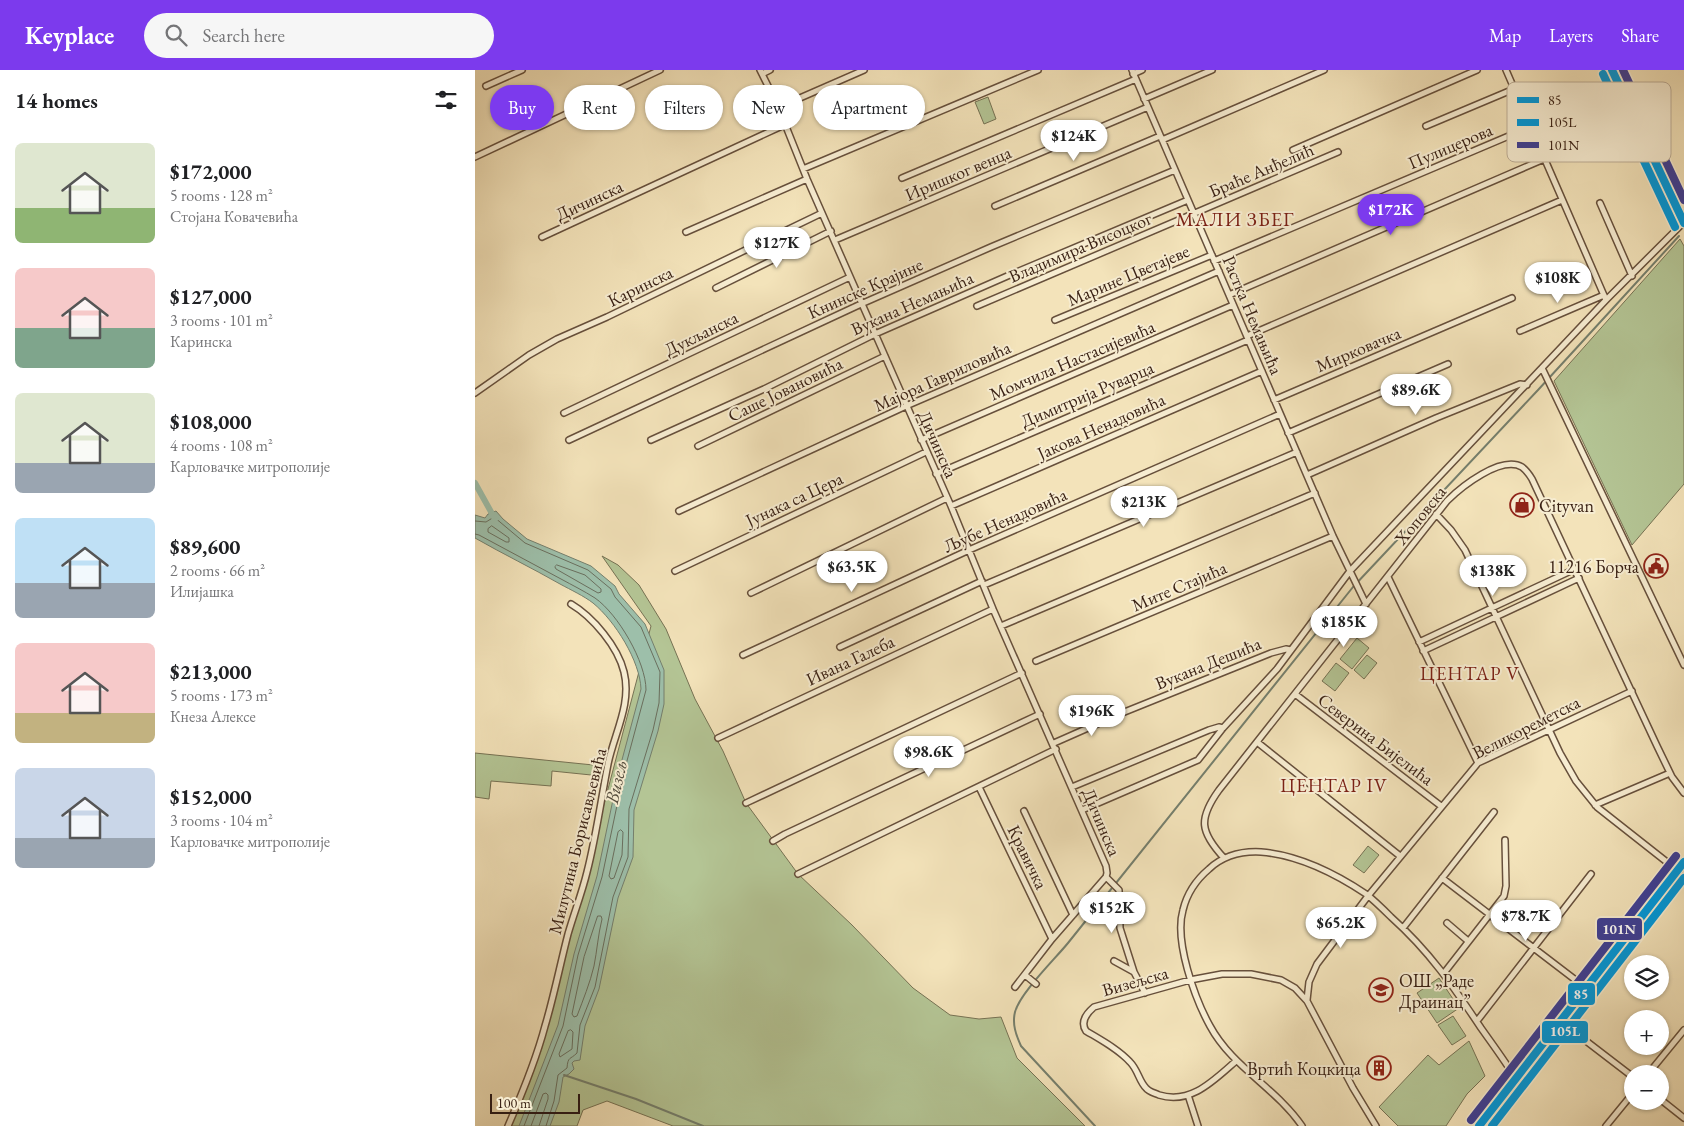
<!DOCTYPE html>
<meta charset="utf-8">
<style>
:root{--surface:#fff;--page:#f6f6f6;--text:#202124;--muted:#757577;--accent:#7c3aed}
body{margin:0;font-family:"EB Garamond",serif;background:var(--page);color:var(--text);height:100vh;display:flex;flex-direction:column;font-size:19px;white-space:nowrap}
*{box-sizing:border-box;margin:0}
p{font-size:16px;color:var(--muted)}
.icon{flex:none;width:28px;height:28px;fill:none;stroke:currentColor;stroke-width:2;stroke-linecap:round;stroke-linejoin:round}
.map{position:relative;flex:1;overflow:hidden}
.side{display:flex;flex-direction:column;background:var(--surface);width:475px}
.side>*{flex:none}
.top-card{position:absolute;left:15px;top:15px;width:475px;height:45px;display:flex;gap:10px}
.tools{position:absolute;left:1149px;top:885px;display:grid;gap:10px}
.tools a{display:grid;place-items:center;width:45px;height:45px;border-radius:50%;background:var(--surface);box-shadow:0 1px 4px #0004;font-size:25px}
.scale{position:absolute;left:15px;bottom:12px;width:90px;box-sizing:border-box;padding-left:5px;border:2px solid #381f12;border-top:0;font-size:14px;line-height:18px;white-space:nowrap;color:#381f12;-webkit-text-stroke:4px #f7edd2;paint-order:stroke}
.price{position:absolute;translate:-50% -42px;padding:0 11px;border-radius:18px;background:#fff;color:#222;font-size:16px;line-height:32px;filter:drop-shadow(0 1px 2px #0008)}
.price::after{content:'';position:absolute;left:50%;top:30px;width:15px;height:11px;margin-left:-8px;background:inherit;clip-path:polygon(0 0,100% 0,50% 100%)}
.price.active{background:var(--accent);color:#fff}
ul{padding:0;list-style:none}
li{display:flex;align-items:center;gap:15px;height:125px;padding:0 15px}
li span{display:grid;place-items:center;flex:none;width:140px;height:100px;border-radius:8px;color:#555}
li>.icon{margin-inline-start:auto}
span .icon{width:60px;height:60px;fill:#fffc;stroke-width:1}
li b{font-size:21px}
h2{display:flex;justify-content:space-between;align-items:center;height:60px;padding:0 15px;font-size:21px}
.tag{padding:0 18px;border-radius:22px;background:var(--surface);box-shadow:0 1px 4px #0004;font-size:18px;line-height:45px}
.tag.active{background:var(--accent);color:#fff}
header{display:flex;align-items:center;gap:30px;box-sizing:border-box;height:70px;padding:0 25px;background:var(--accent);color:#fff}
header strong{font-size:24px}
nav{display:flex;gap:28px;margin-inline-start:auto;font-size:18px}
.search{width:350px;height:45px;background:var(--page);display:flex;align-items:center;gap:12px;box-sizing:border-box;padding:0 18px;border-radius:28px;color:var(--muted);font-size:19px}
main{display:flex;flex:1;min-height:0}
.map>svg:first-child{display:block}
</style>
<header>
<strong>Keyplace</strong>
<div class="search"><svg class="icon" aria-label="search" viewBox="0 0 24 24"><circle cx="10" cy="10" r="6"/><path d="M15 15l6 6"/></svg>Search here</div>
<nav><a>Map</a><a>Layers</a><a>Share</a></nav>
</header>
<main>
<section class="side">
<h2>14 homes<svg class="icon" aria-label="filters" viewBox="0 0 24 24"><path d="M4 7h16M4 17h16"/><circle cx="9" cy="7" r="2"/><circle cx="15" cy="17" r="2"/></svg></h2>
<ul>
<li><span style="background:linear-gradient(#dfe7d0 65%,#8fb573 0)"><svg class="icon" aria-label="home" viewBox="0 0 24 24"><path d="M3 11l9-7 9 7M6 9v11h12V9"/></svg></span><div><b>$172,000</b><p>5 rooms · 128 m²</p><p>Стојана Ковачевића</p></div></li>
<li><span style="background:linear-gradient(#f6c9c9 60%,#7fa58c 0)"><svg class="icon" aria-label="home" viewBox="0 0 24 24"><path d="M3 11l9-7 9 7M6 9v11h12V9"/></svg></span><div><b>$127,000</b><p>3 rooms · 101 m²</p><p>Каринска</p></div></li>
<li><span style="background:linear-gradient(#dfe7d0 70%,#9aa5b1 0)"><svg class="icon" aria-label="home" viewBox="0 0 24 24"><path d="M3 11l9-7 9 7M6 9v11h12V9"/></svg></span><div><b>$108,000</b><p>4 rooms · 108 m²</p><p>Карловачке митрополије</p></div></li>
<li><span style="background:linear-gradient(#bfe0f5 65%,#9aa5b1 0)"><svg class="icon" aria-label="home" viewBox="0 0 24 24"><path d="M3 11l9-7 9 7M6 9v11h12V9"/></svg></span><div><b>$89,600</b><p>2 rooms · 66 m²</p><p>Илијашка</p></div></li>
<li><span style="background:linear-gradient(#f6c9c9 70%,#c2b280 0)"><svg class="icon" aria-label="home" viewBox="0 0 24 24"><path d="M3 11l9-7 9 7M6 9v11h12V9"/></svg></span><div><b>$213,000</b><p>5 rooms · 173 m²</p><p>Кнеза Алексе</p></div></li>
<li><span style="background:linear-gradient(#c9d6e8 70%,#9aa5b1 0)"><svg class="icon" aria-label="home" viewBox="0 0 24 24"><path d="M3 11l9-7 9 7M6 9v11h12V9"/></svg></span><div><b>$152,000</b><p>3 rooms · 104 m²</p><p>Карловачке митрополије</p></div></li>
</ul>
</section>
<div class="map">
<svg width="1209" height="1056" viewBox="0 0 1209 1056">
<rect width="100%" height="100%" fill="#f3e3ba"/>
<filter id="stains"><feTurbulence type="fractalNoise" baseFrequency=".004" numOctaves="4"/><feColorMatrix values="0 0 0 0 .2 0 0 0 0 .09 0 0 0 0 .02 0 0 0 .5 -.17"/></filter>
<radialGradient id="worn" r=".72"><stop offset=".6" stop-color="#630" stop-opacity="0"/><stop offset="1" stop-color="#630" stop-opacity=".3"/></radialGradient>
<!-- green -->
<path fill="#b4c595" stroke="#767254" d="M513 27 521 49 509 54 500 32Z
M1205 169 1209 176V414L1157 475 1079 311Z
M127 486 143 495 164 515 191 559 220 629 248 681 271 733 323 804 377 855 438 918 475 945 504 949 526 947 542 988 610 1056H198L132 1031 108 1040 102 1056H33L70 958 176 556Z
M882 568 894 578 877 599 865 589Z
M892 585 902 593 889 609 879 600Z
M861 593 874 603 860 621 847 611Z
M0 683 128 696 126 706 77 701 76 716 16 711 14 729 0 727Z
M893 776 904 785 889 803 878 795Z
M964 908 984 938 962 953 942 923Z
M978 946 991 966 977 975 963 955Z
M994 971 1010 1006 992 1024 971 1056H923L904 1037 953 985 964 995Z"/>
<!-- water -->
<path fill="#9dbfaa" stroke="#757f6d" d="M21 441 28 449 52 469 116 496 140 516 144 524 170 554 189 600V634L183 661 159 740 158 787 143 828 124 919 110 956 105 990 99 991 97 993 99 999 94 1004 88 1007 84 1032 75 1056H44L83 955 99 884 122 806 144 701 166 619C165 591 140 551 118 533 109 526 96 520 85 514 57 498 28 484 0 468V445L10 448 13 444Z"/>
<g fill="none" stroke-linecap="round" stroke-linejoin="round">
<!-- shore -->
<path stroke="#6a6f5e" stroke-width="1" d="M0 451 11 452 19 447 50 473 113 500 136 519 140 527 166 557 185 602 184 633 178 660 154 739 153 787 138 827 120 917 105 955 102 983C95 990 93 986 92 998L83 1005 79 1031 71 1056
M17 456 34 468V472H31L13 462V459Z
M0 464 4 465C31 480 59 494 86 509 97 515 109 521 120 528 143 544 171 592 171 620L149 702 127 807 103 885 88 956 49 1056
M82 495 110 505 126 519V522L123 523 81 499 80 497Z
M146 760 148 762 147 785 139 808 136 809 134 806 143 762Z
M123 846H126L127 849C123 865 122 881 119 896 115 913 108 930 102 946L99 947 97 944 109 887Z
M96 960 98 962 97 979 85 987 84 984 93 961Z
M56 1056 68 1024 71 1023 73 1025V1029L64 1056"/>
<!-- stream -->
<path stroke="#757f6d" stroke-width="2" d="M89 1005 161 1029 228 1056
M620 1056 546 976C541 965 537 954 540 942 545 923 580 889 593 873L878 517 1063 320 1204 166"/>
<!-- canal -->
<path stroke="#9dbfaa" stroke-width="6" d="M0 413 20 449"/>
<!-- street casing -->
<g stroke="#67503c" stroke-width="8">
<path id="street" d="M285 0 302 34 332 109 476 436 518 539 631 796 632 803 631 807 577 869 540 917
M657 0 858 466 891 534
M1031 0 1131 230
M287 4 295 0
M658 4 667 0
M11 16 47 0
M669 29 737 0
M302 38 389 0
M951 56 1039 19
M687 70 849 0
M818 80 1002 0
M0 87 185 0
M328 99 563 0
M427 108 661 9
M1125 133 1157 206
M520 136 685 66
M211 162 332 109
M67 167 309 55
M360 170 673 37
M739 191 1055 57
M241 218 356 161
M754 225 1069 89
M502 236 863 82
M580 250 737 185
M1045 261 1129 225
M772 266 1087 130
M1067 298 1209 595
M0 323 54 285 82 269 132 247 347 143
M799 330 1037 228
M89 343 375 207
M813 363 973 294
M94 370 386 234 516 177 700 100
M176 370 289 319 400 264 537 204 713 130
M446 370 758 235
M223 376 410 286
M461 404 773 270
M832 405 961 348 1045 314 1052 315
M476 436 787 301
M204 441 431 336 744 201
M961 444 976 460 990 480 1085 683 1101 711 1122 737 1202 800
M200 501 451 382
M913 507 1003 693
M509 515 822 382
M276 523 472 428
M526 556 840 423
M944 572 1100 499
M365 577 507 511
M948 581 1104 508
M268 585 494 480 805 344
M561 591 858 466
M820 624 966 736
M243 668 518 539
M782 672 925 786
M579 673 647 643 796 583 811 579 816 580
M504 717 577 869
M597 717 734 660 744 657 748 658
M271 733 547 603
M1120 735 1195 703
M607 740 723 690 748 658 802 599 875 501 1131 230 1209 152
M549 741 598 845
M298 771 310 764 565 644
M749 788C725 762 723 749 744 720L972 431C986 417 1026 385 1047 397 1051 400 1054 404 1057 409L1182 676 1197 707 1209 723
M1201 802 1209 809
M323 804 581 679
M631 807 644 820 645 858 659 902
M967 808 1111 918
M972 853 993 871
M928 858 1019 742
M639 891 659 902 670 923
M969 903 1029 826 1031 816 1030 770
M550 905 561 914
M832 930 834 912 842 894 893 826 1003 693 1157 621
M1002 951 1116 804
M1085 951 1158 1007
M761 991C739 1010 716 1035 684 1025 680 1023 674 1022 671 1018 664 1011 663 1000 655 992 643 979 626 970 611 961 605 952 612 943 619 937L715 910 747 904H776L806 910 820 918 832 931 878 1018 901 1056
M1173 1004 1209 960
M713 1025 723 1056
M1185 1029 1209 1048
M33 1056C47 1024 61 990 70 956 79 926 85 895 93 864 99 843 107 823 112 802 121 767 126 730 133 694 139 664 157 634 149 602 143 577 118 547 96 534
M827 1056C801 1018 757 997 735 956 720 929 699 871 708 840 712 823 721 810 734 799 748 786 767 781 786 782 823 785 861 804 891 824 900 831 908 839 916 847 955 882 978 916 1006 958 1018 975 1030 991 1041 1009
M1131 1056 1158 1023"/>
</g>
<!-- secondary casing -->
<g stroke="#381f12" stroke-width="10">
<path id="secondary" d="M1137 0 1209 153
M1004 1056 1209 792"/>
</g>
<!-- street -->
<use href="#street" stroke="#f7edd2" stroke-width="5"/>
<!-- secondary -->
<use href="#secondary" stroke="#f7edd2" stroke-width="8"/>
<!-- bus-1 casing -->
<g stroke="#f7edd2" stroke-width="11">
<path id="bus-1" d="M1137 0 1209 153
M1004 1056 1209 792"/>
</g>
<!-- bus-2 casing -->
<g stroke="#f7edd2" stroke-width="11">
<path id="bus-2" d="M1128 4 1200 157
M1017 1056 1209 808"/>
</g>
<!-- bus-3 casing -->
<g stroke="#f7edd2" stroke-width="11">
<path id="bus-3" d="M1148 0 1209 130
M996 1050 1201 786"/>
</g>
<!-- bus-1 -->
<use href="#bus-1" stroke="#0098da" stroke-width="8"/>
<!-- bus-2 -->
<use href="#bus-2" stroke="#0098da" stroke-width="8"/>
<!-- bus-3 -->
<use href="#bus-3" stroke="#3e4095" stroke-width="8"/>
</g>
<!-- icons -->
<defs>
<g id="shop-ring" transform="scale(1.25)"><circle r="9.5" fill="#f7edd2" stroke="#8f2418" stroke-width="1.5"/><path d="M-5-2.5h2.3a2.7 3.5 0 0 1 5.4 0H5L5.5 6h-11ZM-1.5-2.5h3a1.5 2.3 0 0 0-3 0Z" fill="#8f2418"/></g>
<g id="civic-ring" transform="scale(1.25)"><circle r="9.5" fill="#f7edd2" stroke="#8f2418" stroke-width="1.5"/><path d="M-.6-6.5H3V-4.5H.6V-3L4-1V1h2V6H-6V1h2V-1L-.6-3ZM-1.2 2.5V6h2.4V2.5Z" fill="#8f2418"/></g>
<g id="school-ring" transform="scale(1.25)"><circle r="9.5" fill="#f7edd2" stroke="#8f2418" stroke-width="1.5"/><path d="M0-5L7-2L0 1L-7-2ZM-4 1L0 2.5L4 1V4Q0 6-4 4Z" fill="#8f2418"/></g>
<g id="building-ring" transform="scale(1.25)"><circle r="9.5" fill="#f7edd2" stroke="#8f2418" stroke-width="1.5"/><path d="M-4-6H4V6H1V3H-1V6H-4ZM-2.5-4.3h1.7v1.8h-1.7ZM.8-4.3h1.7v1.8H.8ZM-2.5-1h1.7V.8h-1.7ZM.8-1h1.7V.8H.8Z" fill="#8f2418"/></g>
</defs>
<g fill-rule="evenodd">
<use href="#shop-ring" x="1047" y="435"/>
<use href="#civic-ring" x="1181" y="496"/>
<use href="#school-ring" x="906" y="920"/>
<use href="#building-ring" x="904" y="998"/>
</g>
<g text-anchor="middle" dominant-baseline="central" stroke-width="4" stroke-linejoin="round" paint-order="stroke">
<!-- street labels -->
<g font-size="18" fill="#381f12" stroke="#f7edd2">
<text transform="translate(975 76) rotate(-23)">Пулицерова</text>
<text transform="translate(786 100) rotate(-23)">Браће Анђелић</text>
<text transform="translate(483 103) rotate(-23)">Иришког венца</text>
<text transform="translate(114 130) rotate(-25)">Дичинска</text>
<text transform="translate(605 177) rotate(-23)">Владимира Висоцког</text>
<text transform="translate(653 205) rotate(-23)">Марине Цветајеве</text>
<text transform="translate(165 216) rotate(-26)">Каринска</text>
<text transform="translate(390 218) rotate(-24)">Книнске Крајине</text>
<text transform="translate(437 233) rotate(-24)">Вукана Немањића</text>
<text transform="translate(778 245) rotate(67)">Растка Немањића</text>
<text transform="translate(226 263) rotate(-26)">Дукљанска</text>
<text transform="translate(883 279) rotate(-23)">Мирковачка</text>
<text transform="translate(597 290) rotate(-23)">Момчила Настасијевића</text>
<text transform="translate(467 306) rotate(-24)">Мајора Гавриловића</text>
<text transform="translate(310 319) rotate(-26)">Саше Јовановића</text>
<text transform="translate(612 324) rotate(-23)">Димитрија Руварца</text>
<text transform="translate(626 356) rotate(-24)">Јакова Ненадовића</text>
<text transform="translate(463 374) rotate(66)">Дичинска</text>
<text transform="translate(319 429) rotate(-25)">Јунака са Цера</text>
<text transform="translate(945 445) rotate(-51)">Хоповска</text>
<text transform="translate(530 450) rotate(-24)">Љубе Ненадовића</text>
<text transform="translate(704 516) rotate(-23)">Мите Стајића</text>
<text transform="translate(375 590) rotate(-25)">Ивана Галеба</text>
<text transform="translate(733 593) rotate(-22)">Вукана Дешића</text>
<text transform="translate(1051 657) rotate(-27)">Великореметска</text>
<text transform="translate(901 669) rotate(37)">Северина Бијелића</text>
<text transform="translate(627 752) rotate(67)">Дичинска</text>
<text transform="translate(102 771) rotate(-76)">Милутина Борисављевића</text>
<text transform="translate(553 787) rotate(64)">Кравичка</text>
<text transform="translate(660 911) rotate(-16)">Визељска</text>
</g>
<!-- poi labels -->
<g font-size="18" fill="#381f12" stroke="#f7edd2" text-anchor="start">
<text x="1064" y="435">Cityvan</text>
<text x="1164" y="496" text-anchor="end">11216 Борча</text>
<text x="924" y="910">ОШ „Раде<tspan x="924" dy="21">Драинац”</tspan></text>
<text x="886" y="998" text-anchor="end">Вртић Коцкица</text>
</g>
<!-- neighbourhood labels -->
<g font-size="19" letter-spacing="1" fill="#7a1f14" stroke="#f7edd2">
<text x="995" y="603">ЦЕНТАР V</text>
<text x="859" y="715">ЦЕНТАР IV</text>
</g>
<!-- water labels -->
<g font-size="19" font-style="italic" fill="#564f40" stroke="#f7edd2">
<text transform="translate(141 712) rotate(-77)">Визељ</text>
</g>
<!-- quarter labels -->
<g font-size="20" letter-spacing="1" fill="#7a1f14" stroke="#f7edd2">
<text x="760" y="149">МАЛИ ЗБЕГ</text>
</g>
</g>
<!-- legend -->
<rect x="1032" y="12" width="164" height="80" rx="8" fill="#f7edd2" stroke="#beaf98" stroke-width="1"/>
<rect x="1042" y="27" width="22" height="6" fill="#0098da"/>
<rect x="1042" y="49" width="22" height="7" fill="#0098da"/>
<rect x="1042" y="72" width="22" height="6" fill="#3e4095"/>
<g font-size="14" fill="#381f12">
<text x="1073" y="35">85</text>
<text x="1073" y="57">105L</text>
<text x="1073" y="80">101N</text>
</g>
<g stroke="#f7edd2" stroke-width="2">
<rect x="1121" y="847" width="47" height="24" rx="5" fill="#3e4095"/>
<rect x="1092" y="912" width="29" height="24" rx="5" fill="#0098da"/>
<rect x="1066" y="950" width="48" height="24" rx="5" fill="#0098da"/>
</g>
<g font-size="14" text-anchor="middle" font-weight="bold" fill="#fff">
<text x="1144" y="864">101N</text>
<text x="1106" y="929">85</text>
<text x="1090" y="966">105L</text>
</g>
<rect width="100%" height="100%" filter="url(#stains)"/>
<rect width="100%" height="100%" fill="url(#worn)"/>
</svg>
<div class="tools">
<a><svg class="icon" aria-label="layers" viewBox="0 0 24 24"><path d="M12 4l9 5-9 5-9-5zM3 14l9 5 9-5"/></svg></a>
<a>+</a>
<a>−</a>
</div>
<div class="scale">100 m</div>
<b class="price" style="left:599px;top:92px">$124K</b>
<b class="price active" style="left:916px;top:166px">$172K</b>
<b class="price" style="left:302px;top:199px">$127K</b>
<b class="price" style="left:1083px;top:234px">$108K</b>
<b class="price" style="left:941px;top:346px">$89.6K</b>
<b class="price" style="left:669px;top:458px">$213K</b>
<b class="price" style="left:377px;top:523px">$63.5K</b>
<b class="price" style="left:1018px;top:527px">$138K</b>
<b class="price" style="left:869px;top:578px">$185K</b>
<b class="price" style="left:617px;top:667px">$196K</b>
<b class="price" style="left:454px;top:708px">$98.6K</b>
<b class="price" style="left:637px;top:864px">$152K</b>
<b class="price" style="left:1051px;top:872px">$78.7K</b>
<b class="price" style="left:866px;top:879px">$65.2K</b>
<div class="top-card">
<a class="tag active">Buy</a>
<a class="tag">Rent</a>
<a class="tag">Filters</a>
<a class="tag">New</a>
<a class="tag">Apartment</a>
</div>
</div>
</main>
